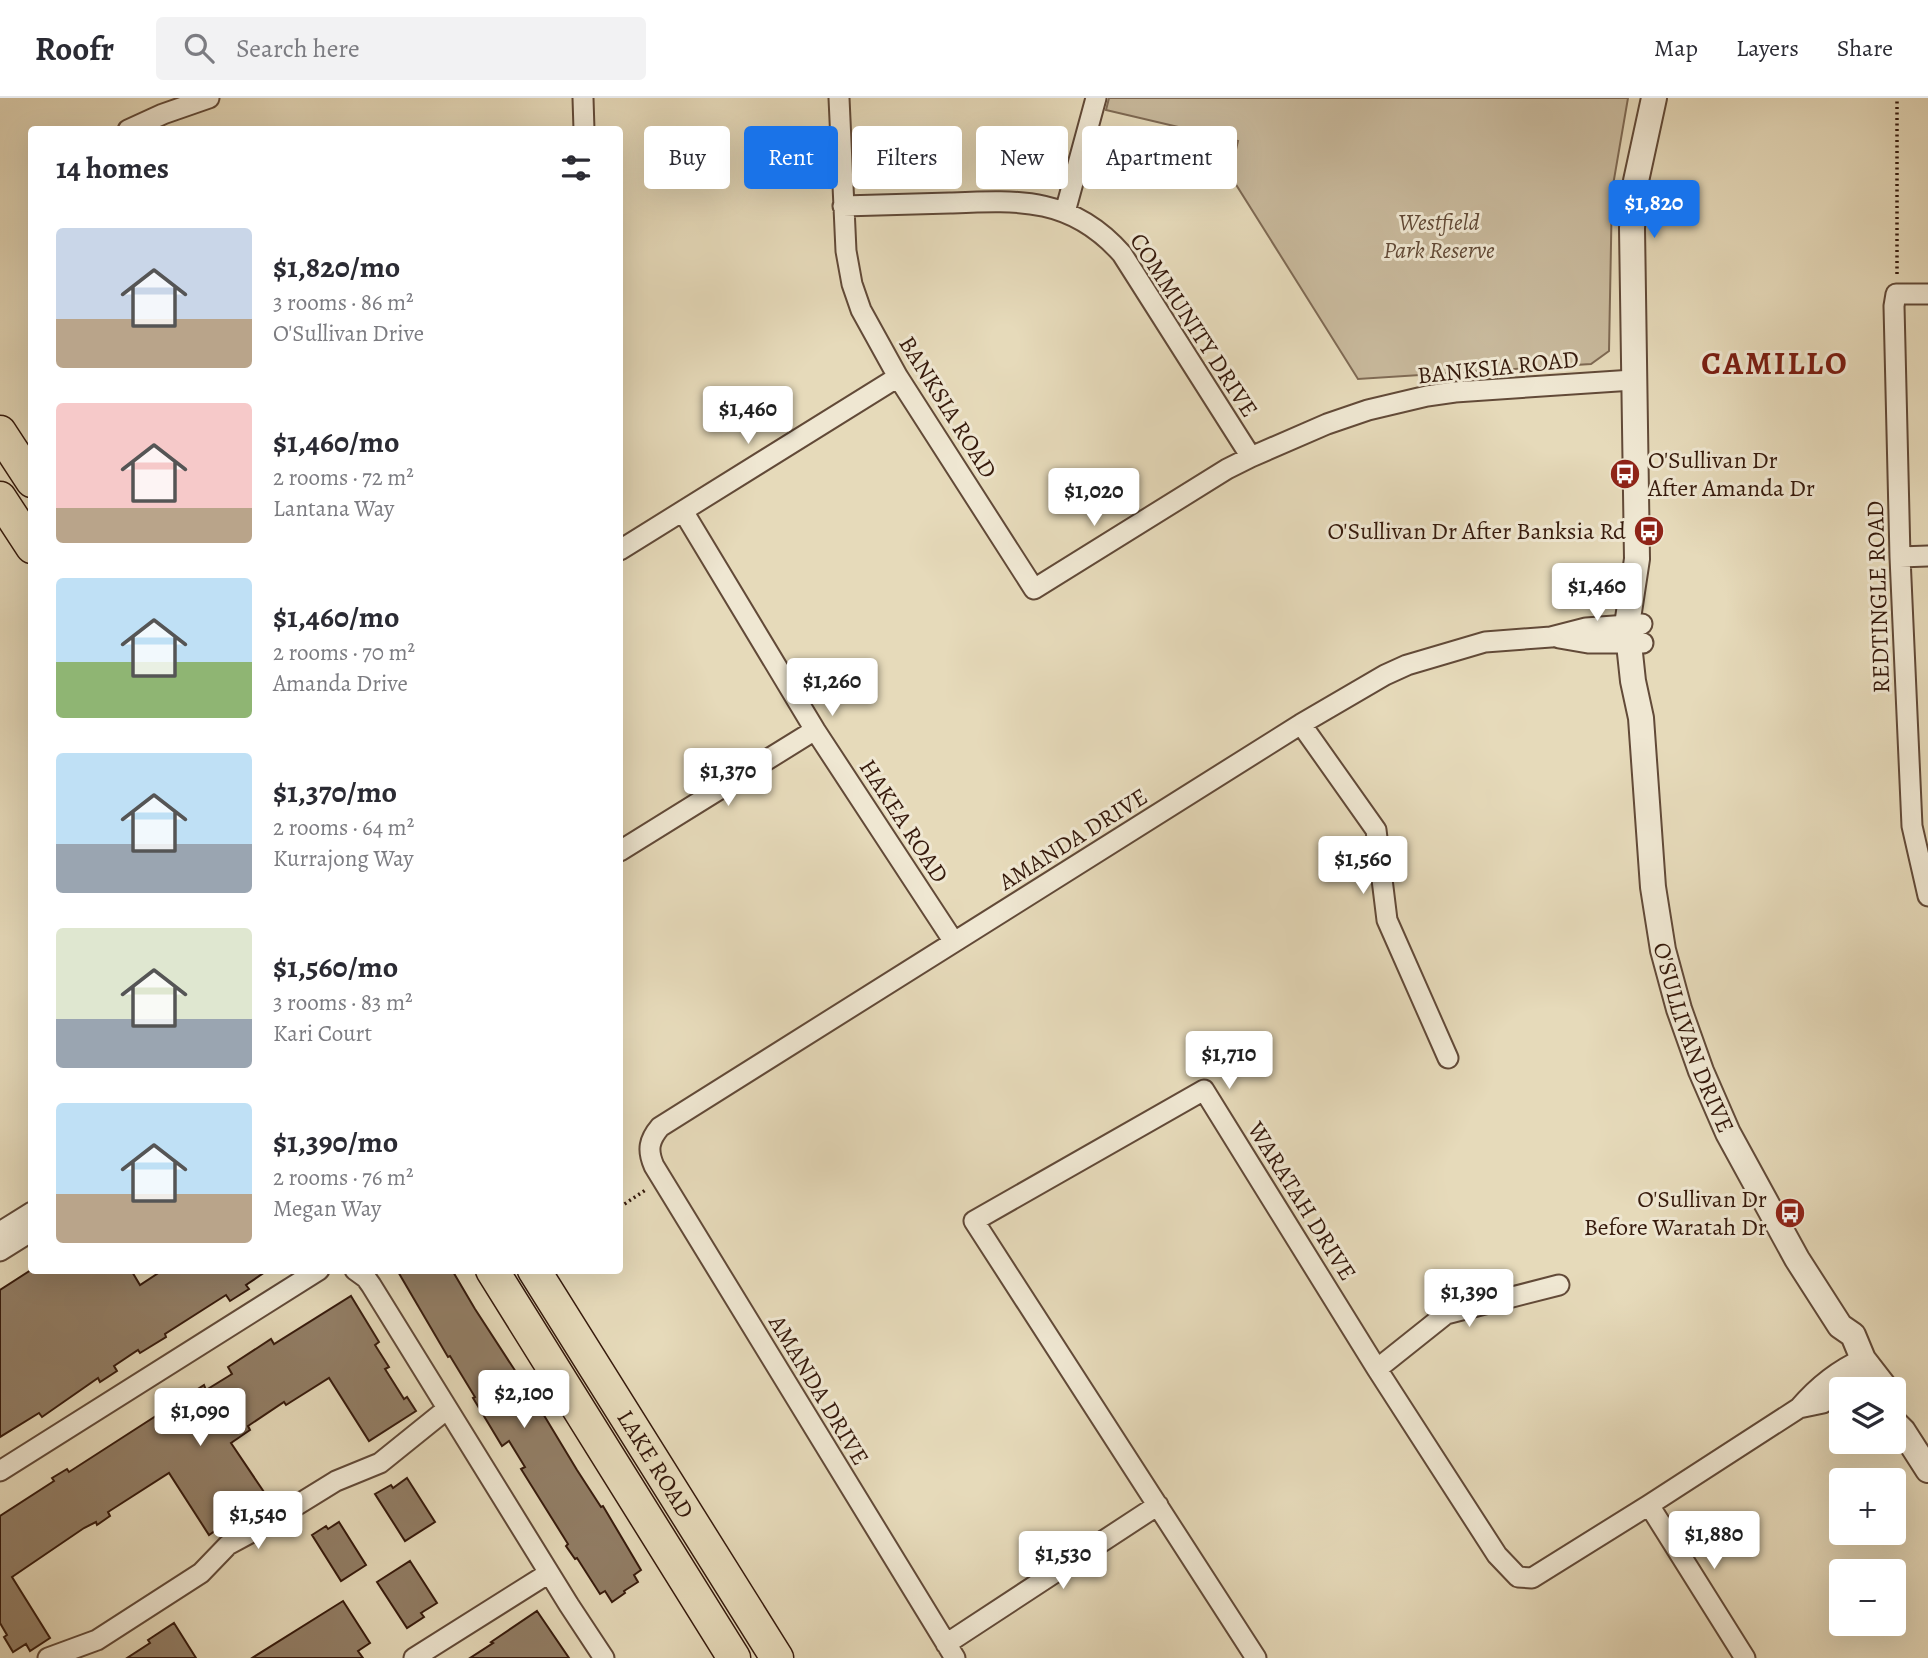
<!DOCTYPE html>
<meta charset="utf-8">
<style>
:root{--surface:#fff;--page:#f2f2f3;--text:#2b2b33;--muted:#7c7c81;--line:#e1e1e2;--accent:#1a73e8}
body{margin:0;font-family:Alegreya,serif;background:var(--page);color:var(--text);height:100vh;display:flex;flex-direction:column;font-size:26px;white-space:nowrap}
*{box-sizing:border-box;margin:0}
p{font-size:23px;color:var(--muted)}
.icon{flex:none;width:38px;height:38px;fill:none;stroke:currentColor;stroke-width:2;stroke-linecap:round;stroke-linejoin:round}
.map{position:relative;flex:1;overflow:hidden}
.panel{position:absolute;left:28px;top:28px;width:595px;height:1148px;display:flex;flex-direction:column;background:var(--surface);border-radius:7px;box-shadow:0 7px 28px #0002}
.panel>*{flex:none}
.banner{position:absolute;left:644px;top:28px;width:665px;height:63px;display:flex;gap:14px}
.fabs{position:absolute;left:1829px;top:1279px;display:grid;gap:14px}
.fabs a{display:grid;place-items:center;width:77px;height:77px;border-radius:7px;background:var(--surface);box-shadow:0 7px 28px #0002;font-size:35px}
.price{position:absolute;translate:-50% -60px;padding:0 16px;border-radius:7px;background:#fff;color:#222;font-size:23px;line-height:46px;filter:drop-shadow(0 2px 4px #0008)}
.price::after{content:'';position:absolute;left:50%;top:42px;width:21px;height:16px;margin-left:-10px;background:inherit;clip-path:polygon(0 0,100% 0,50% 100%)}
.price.active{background:var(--accent);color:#fff}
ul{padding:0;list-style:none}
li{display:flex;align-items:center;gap:21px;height:175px;padding:0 28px}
li span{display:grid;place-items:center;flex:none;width:196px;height:140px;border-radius:7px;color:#555}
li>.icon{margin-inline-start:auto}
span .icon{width:84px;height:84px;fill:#fffc;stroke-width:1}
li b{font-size:30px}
h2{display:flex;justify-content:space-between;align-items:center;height:84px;padding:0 28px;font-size:30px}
.chip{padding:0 24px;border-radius:7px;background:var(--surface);box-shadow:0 7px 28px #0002;font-size:24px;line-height:63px}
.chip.active{background:var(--accent);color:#fff}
header{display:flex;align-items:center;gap:42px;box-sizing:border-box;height:98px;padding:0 35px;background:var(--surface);border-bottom:2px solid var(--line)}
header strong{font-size:33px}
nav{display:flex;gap:38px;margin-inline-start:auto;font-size:24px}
.search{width:490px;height:63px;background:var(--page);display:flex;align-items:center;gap:18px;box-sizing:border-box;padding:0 24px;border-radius:7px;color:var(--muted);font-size:26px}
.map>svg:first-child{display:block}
</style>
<header>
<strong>Roofr</strong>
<div class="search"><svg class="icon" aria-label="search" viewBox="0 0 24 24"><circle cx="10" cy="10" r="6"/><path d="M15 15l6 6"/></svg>Search here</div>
<nav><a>Map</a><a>Layers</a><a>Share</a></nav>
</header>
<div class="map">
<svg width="1928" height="1560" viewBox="0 0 1928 1560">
<rect width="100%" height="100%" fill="#e6daba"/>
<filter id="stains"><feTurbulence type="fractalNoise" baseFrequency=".00286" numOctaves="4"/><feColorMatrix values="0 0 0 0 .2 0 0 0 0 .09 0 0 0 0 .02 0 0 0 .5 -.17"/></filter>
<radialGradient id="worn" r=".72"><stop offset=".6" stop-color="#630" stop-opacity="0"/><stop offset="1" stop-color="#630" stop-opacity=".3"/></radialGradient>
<!-- green -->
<path fill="#c8b99c" stroke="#7f6a54" stroke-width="2" d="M1109 0H1628L1612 93 1609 253 1591 266 1358 281 1230 77 1238 43 1106 12Z"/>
<!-- building -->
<path fill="#927e66" stroke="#361a0c" stroke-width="2" d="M31 1172H131L140 1187 163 1172H268L246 1187 249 1191 230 1203 226 1197 165 1236 166 1239 140 1255 138 1252 114 1268 117 1273 100 1284 98 1280 42 1319 39 1315 0 1339V1192Z
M397 1172H452L475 1211 542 1314 577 1372 601 1409 603 1408 641 1472 634 1477 638 1484 624 1493 625 1495 612 1504 605 1493 600 1496 577 1460 575 1461 566 1448 568 1446 521 1371 525 1369 509 1343 502 1348 473 1300 475 1299 450 1258 448 1259Z
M351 1198 379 1244 375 1247 389 1269 385 1271 404 1301 407 1299 416 1313 369 1343 329 1280 286 1307 284 1304 248 1328 250 1332 231 1345 266 1397 209 1437 169 1375 108 1414 110 1418 97 1427 96 1424 84 1430 12 1479 50 1540 30 1553 26 1546 13 1554 4 1539 7 1537 0 1525V1418L54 1383 52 1380 67 1371 69 1374 204 1287 206 1292 232 1276 228 1269 271 1241 274 1246Z
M407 1380 435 1424 405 1443 375 1396 391 1387 393 1390Z
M339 1424 366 1467 341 1483 312 1437 326 1428 328 1431Z
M410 1463 437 1505 421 1515 424 1519 407 1530 377 1484Z
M343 1503 370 1545 358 1553 363 1560H252Z
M537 1513 569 1560H470L493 1545 491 1544Z
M174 1525 196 1560H127L150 1545 148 1542Z"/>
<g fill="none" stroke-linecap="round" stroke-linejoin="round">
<!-- minor casing -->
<g stroke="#624a38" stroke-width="23">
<path id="minor" d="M583 0 584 32
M839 0 846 153 852 186 861 212 898 279 1034 491 1227 371 1251 359 1327 326 1368 312 1427 298 1455 294 1633 282
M128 32 163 16 209 0
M843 108C878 107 914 106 950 105 1019 102 1072 99 1122 156L1251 359
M1065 114 1096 0
M1928 196H1896L1894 208 1900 459 1912 728 1928 798
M683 413 815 632 954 844
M620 452 898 279
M1900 459 1928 458
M1559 540 1588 545H1643
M1301 626 1376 732 1387 822 1448 960
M620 753 815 632
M0 1134 32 1114
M0 1153 32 1133
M355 1172 366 1180 371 1187 569 1507 604 1560
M1377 1271 1446 1216 1559 1187
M1845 1292 1871 1273
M1799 1310 1823 1305 1841 1294
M0 1373 319 1172
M1649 1407 1745 1560
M946 1546 1158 1407
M48 1560 97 1542 201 1475 228 1447 263 1428 336 1383 380 1365 447 1311
M414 1560 549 1475
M955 1560 654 1068C647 1052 649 1042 660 1029L1301 626 1385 577 1407 567 1485 544 1551 539 1586 530 1642 526
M1256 1560 974 1123 1204 992 1377 1271 1497 1457 1518 1479 1532 1480 1649 1407 1799 1310C1817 1289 1838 1272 1863 1261"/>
</g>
<!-- tertiary casing -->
<g stroke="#624a38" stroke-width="28">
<g id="tertiary">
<path id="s1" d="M1654 0 1636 83 1632 130 1637 461 1627 527 1633 583 1641 620 1653 789 1663 852 1679 911 1701 973 1728 1035 1797 1161 1840 1228 1853 1237 1863 1261 1887 1292"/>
<path d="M1894 1324 1903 1333 1928 1372"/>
</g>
</g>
<!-- primary casing -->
<g stroke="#361a0c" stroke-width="35">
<g id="primary">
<path d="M0 334 32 383"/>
<path d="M0 400 32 449"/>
<path d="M492 1172 734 1560"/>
<path id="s2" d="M534 1172 777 1560"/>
</g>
</g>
<!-- path -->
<path stroke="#361a0c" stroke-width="3.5" stroke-dasharray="2 3.5" stroke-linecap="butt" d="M1897 176V0
M620 1109 647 1091"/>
<!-- minor -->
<use href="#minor" stroke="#efe7d2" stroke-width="19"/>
<!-- tertiary -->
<use href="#tertiary" stroke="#efe7d2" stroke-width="24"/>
<!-- primary -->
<use href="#primary" stroke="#e6daba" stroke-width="32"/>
</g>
<!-- icons -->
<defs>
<g id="bus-disc" transform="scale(1.575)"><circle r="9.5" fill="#8f2418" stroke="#efe7d2"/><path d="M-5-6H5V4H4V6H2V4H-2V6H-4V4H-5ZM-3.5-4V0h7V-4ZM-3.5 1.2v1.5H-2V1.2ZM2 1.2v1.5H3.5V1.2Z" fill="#fff"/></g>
</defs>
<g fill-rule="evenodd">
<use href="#bus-disc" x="1625" y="376"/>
<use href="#bus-disc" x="1649" y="433"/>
<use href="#bus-disc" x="1790" y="1115"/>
</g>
<g text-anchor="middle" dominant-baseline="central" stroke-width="6" stroke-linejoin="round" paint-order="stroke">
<!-- park labels -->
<g font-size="24" font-style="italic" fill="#624a37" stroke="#efe7d2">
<text x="1439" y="124">Westfield<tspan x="1439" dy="28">Park Reserve</tspan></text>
</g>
<!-- street labels -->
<g font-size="24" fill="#361a0c" stroke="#efe7d2">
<text transform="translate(1194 227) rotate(57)">COMMUNITY DRIVE</text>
<text transform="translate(1498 269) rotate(-6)">BANKSIA ROAD</text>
<text transform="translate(948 309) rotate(58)">BANKSIA ROAD</text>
<text transform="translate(1878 499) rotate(-92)">REDTINGLE ROAD</text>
<text transform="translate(904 723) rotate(57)">HAKEA ROAD</text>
<text transform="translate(1073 741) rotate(-32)">AMANDA DRIVE</text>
<text stroke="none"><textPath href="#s1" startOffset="950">O'SULLIVAN DRIVE</textPath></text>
<text transform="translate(1302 1103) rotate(58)">WARATAH DRIVE</text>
<text transform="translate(819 1292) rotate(59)">AMANDA DRIVE</text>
<text stroke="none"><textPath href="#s2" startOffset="229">LAKE ROAD</textPath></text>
</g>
<!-- poi labels -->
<g font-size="24" fill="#361a0c" stroke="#efe7d2" text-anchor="end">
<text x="1648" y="362" text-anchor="start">O'Sullivan Dr<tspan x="1648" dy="28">After Amanda Dr</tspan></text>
<text x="1626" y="433">O'Sullivan Dr After Banksia Rd</text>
<text x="1767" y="1101">O'Sullivan Dr<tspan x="1767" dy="28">Before Waratah Dr</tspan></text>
</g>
<!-- district labels -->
<g font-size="32" font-weight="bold" letter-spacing="2" fill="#7a1f14" stroke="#efe7d2">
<text x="1775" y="265">CAMILLO</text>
</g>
</g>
<rect width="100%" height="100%" filter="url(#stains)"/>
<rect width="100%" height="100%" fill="url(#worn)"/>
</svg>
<div class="fabs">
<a><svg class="icon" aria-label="layers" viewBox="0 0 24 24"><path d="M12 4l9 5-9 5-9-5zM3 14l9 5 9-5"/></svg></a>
<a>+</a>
<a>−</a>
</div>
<b class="price active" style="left:1654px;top:142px">$1,820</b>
<b class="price" style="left:748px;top:348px">$1,460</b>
<b class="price" style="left:1094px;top:430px">$1,020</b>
<b class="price" style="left:1597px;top:525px">$1,460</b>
<b class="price" style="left:832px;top:620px">$1,260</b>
<b class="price" style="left:728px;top:710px">$1,370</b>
<b class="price" style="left:1363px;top:798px">$1,560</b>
<b class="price" style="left:1229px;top:993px">$1,710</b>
<b class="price" style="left:1469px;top:1231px">$1,390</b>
<b class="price" style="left:524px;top:1332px">$2,100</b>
<b class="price" style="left:200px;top:1350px">$1,090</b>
<b class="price" style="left:258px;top:1453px">$1,540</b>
<b class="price" style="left:1714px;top:1473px">$1,880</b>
<b class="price" style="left:1063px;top:1493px">$1,530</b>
<div class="banner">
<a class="chip">Buy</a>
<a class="chip active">Rent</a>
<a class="chip">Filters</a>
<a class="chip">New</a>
<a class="chip">Apartment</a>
</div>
<section class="panel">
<h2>14 homes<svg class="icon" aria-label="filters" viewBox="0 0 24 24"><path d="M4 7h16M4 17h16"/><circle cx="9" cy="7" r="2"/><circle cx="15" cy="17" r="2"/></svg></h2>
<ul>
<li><span style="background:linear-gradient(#c9d6e8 65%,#b9a48a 0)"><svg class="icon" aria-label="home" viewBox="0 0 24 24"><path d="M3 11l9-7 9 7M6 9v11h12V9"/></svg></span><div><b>$1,820/mo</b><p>3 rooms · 86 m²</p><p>O'Sullivan Drive</p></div></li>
<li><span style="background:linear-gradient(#f6c9c9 75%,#b9a48a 0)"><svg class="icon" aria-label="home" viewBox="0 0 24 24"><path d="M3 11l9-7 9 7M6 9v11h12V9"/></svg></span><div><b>$1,460/mo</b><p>2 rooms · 72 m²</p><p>Lantana Way</p></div></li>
<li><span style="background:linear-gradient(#bfe0f5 60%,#8fb573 0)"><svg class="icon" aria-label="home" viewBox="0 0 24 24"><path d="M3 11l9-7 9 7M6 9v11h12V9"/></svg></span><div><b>$1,460/mo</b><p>2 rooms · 70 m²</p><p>Amanda Drive</p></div></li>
<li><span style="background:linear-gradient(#bfe0f5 65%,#9aa5b1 0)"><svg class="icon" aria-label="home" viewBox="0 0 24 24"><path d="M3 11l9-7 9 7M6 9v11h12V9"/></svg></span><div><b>$1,370/mo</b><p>2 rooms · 64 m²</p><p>Kurrajong Way</p></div></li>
<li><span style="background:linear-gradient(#dfe7d0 65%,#9aa5b1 0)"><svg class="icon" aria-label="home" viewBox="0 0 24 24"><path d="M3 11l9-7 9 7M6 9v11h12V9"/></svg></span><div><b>$1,560/mo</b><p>3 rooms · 83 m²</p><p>Kari Court</p></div></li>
<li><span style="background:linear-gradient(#bfe0f5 65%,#b9a48a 0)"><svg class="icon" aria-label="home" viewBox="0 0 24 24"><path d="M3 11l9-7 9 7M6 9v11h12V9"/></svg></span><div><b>$1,390/mo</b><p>2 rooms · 76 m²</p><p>Megan Way</p></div></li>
</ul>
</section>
</div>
